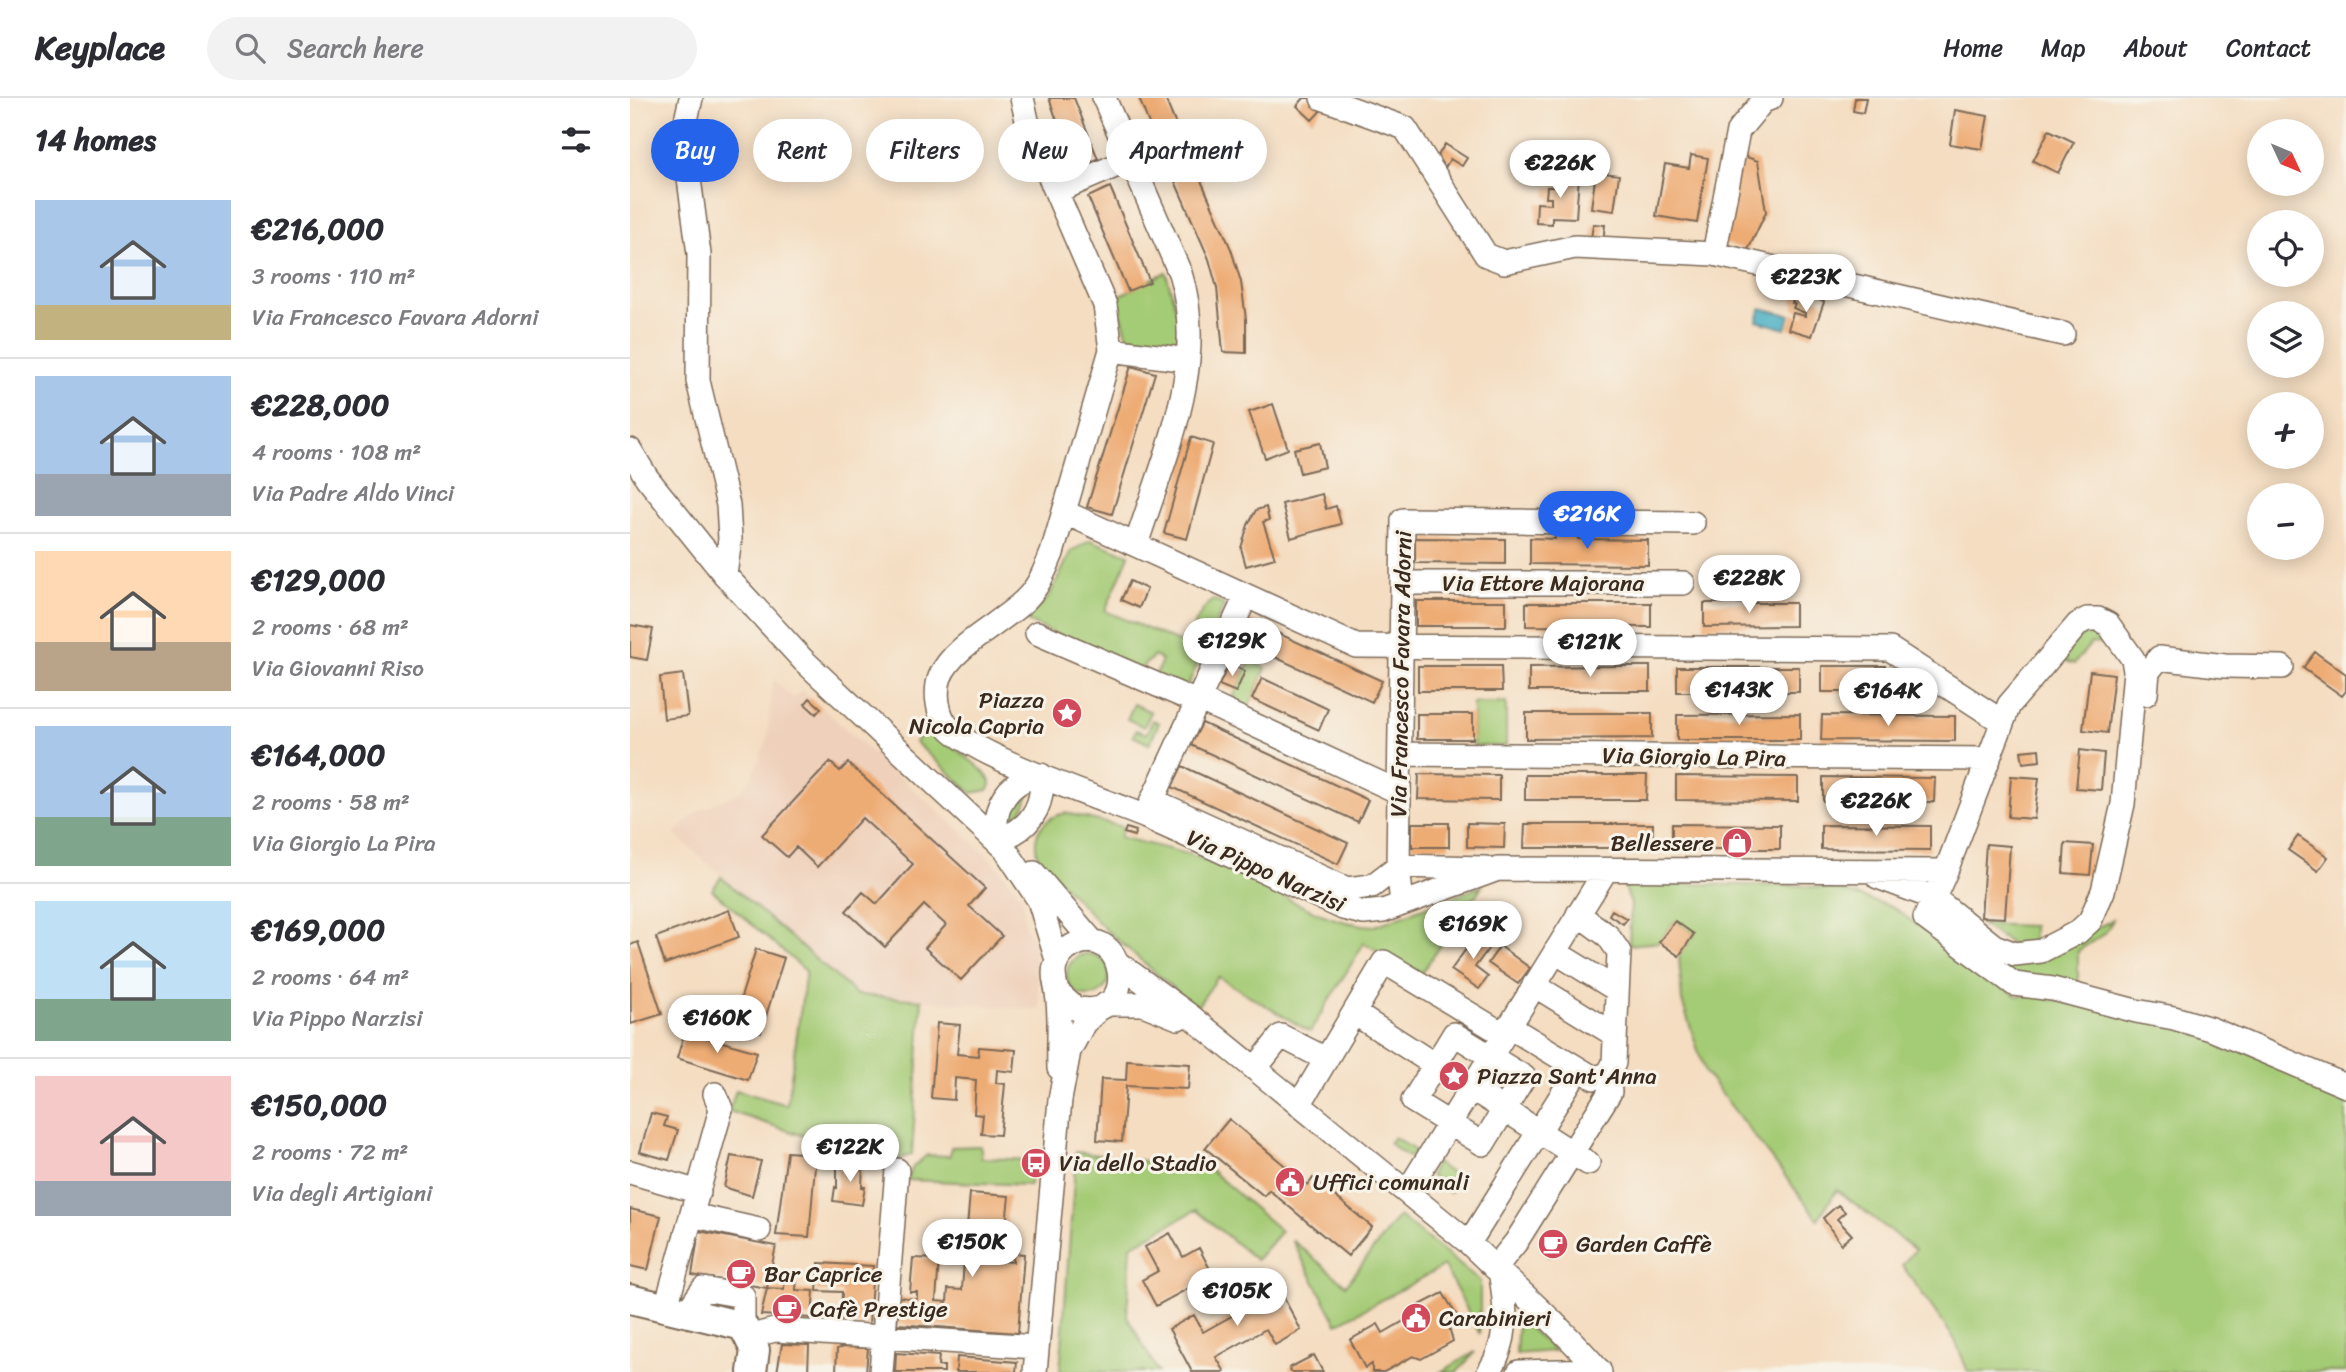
<!DOCTYPE html>
<meta charset="utf-8">
<style>
:root{--surface:#fff;--page:#f2f2f3;--text:#2b2b33;--muted:#7c7c81;--line:#e1e1e2;--accent:#2563eb}
body{margin:0;font-family:Sriracha,sans-serif;background:var(--page);color:var(--text);height:100vh;display:flex;flex-direction:column;font-size:26px;white-space:nowrap}
*{box-sizing:border-box;margin:0}
p{font-size:23px;color:var(--muted)}
.icon{flex:none;width:38px;height:38px;fill:none;stroke:currentColor;stroke-width:2;stroke-linecap:round;stroke-linejoin:round}
.map{position:relative;flex:1;overflow:hidden}
.drawer{display:flex;flex-direction:column;background:var(--surface);width:630px}
.drawer>*{flex:none}
.hud{position:absolute;left:21px;top:21px;width:665px;height:63px;display:flex;gap:14px}
.needle{width:46px;rotate:134deg}
.fabs{position:absolute;left:1617px;top:21px;display:grid;gap:14px}
.fabs a{display:grid;place-items:center;width:77px;height:77px;border-radius:50%;background:var(--surface);box-shadow:0 4px 18px #0003;font-size:35px}
.price{position:absolute;translate:-50% -60px;padding:0 16px;border-radius:24px;background:#fff;color:#222;font-size:23px;line-height:46px;filter:drop-shadow(0 2px 4px #0008)}
.price::after{content:'';position:absolute;left:50%;top:42px;width:21px;height:16px;margin-left:-10px;background:inherit;clip-path:polygon(0 0,100% 0,50% 100%)}
.price.current{background:var(--accent);color:#fff}
ul{padding:0;list-style:none}
li{display:flex;align-items:center;gap:21px;height:175px;padding:0 35px}
li+li{border-top:2px solid var(--line)}
li span{display:grid;place-items:center;flex:none;width:196px;height:140px;border-radius:0px;color:#555}
li>.icon{margin-inline-start:auto}
span .icon{width:84px;height:84px;fill:#fffc;stroke-width:1}
li b{font-size:30px}
h2{display:flex;justify-content:space-between;align-items:center;height:84px;padding:0 35px;font-size:30px}
.pill{padding:0 24px;border-radius:32px;background:var(--surface);box-shadow:0 4px 18px #0003;font-size:24px;line-height:63px}
.pill.current{background:var(--accent);color:#fff}
header{display:flex;align-items:center;gap:42px;box-sizing:border-box;height:98px;padding:0 35px;background:var(--surface);border-bottom:2px solid var(--line)}
header strong{font-size:33px}
nav{display:flex;gap:38px;margin-inline-start:auto;font-size:24px}
.search{width:490px;height:63px;background:var(--page);display:flex;align-items:center;gap:18px;box-sizing:border-box;padding:0 24px;border-radius:38px;color:var(--muted);font-size:26px}
main{display:flex;flex:1;min-height:0}
.map>svg:first-child{display:block}
</style>
<header>
<strong>Keyplace</strong>
<div class="search"><svg class="icon" aria-label="search" viewBox="0 0 24 24"><circle cx="10" cy="10" r="6"/><path d="M15 15l6 6"/></svg>Search here</div>
<nav><a>Home</a><a>Map</a><a>About</a><a>Contact</a></nav>
</header>
<main>
<section class="drawer">
<h2>14 homes<svg class="icon" aria-label="filters" viewBox="0 0 24 24"><path d="M4 7h16M4 17h16"/><circle cx="9" cy="7" r="2"/><circle cx="15" cy="17" r="2"/></svg></h2>
<ul>
<li><span style="background:linear-gradient(#a9c7e8 75%,#c2b280 0)"><svg class="icon" aria-label="home" viewBox="0 0 24 24"><path d="M3 11l9-7 9 7M6 9v11h12V9"/></svg></span><div><b>€216,000</b><p>3 rooms · 110 m²</p><p>Via Francesco Favara Adorni</p></div></li>
<li><span style="background:linear-gradient(#a9c7e8 70%,#9aa5b1 0)"><svg class="icon" aria-label="home" viewBox="0 0 24 24"><path d="M3 11l9-7 9 7M6 9v11h12V9"/></svg></span><div><b>€228,000</b><p>4 rooms · 108 m²</p><p>Via Padre Aldo Vinci</p></div></li>
<li><span style="background:linear-gradient(#ffd9b3 65%,#b9a48a 0)"><svg class="icon" aria-label="home" viewBox="0 0 24 24"><path d="M3 11l9-7 9 7M6 9v11h12V9"/></svg></span><div><b>€129,000</b><p>2 rooms · 68 m²</p><p>Via Giovanni Riso</p></div></li>
<li><span style="background:linear-gradient(#a9c7e8 65%,#7fa58c 0)"><svg class="icon" aria-label="home" viewBox="0 0 24 24"><path d="M3 11l9-7 9 7M6 9v11h12V9"/></svg></span><div><b>€164,000</b><p>2 rooms · 58 m²</p><p>Via Giorgio La Pira</p></div></li>
<li><span style="background:linear-gradient(#bfe0f5 70%,#7fa58c 0)"><svg class="icon" aria-label="home" viewBox="0 0 24 24"><path d="M3 11l9-7 9 7M6 9v11h12V9"/></svg></span><div><b>€169,000</b><p>2 rooms · 64 m²</p><p>Via Pippo Narzisi</p></div></li>
<li><span style="background:linear-gradient(#f6c9c9 75%,#9aa5b1 0)"><svg class="icon" aria-label="home" viewBox="0 0 24 24"><path d="M3 11l9-7 9 7M6 9v11h12V9"/></svg></span><div><b>€150,000</b><p>2 rooms · 72 m²</p><p>Via degli Artigiani</p></div></li>
</ul>
</section>
<div class="map">
<svg width="1716" height="1274" viewBox="0 0 1716 1274">
<rect width="100%" height="100%" fill="#f7f3e8"/>
<filter id="ink" filterUnits="userSpaceOnUse"><feTurbulence type="fractalNoise" baseFrequency=".0143" numOctaves="2"/><feDisplacementMap in="SourceGraphic" scale="14" xChannelSelector="R" yChannelSelector="G"/><feConvolveMatrix kernelMatrix="1 2 1 2 8 2 1 2 1" color-interpolation-filters="sRGB"/></filter>
<filter id="wash" filterUnits="userSpaceOnUse"><feTurbulence type="fractalNoise" baseFrequency=".00686" numOctaves="4" result="noise"/><feDisplacementMap in="SourceGraphic" scale="28" xChannelSelector="R" yChannelSelector="G"/><feGaussianBlur stdDeviation="1.57" result="paint"/><feColorMatrix in="noise" values="0 0 0 0 0 0 0 0 0 0 0 0 0 0 0 0 0 1.4 0 .05"/><feComposite in="paint" operator="in"/></filter>
<g filter="url(#wash)">
<rect width="100%" height="100%" fill="#f4ddc1"/>
<!-- built -->
<path fill="#efd1bb" d="M143 581 163 600 172 592 358 758 384 787 393 802 395 830 404 840 410 912 227 897 44 736 67 714 110 694 122 679 137 642Z"/>
<!-- green -->
<path fill="#a4cb75" stroke="#707a4a" stroke-width="2" d="M536 174 548 220V241L540 246 498 239 486 199Z
M460 442 499 457 475 513 551 545C566 533 568 511 583 502L594 507 557 589 525 579 532 562 524 558 508 573 395 522 419 499 441 454Z
M1463 532 1476 539 1478 546 1461 545 1444 566 1430 561 1454 534Z
M620 563 636 570 617 612 601 604Z
M843 605H876V648H843Z
M504 606 521 614 514 629 497 621Z
M523 622 529 625 519 646 503 638 506 632 516 636Z
M300 629C313 646 360 670 361 687L358 692 342 695 285 644Z
M393 691 398 699C395 708 391 717 381 719L378 717 379 705Z
M436 715 493 729 490 739C522 748 559 754 590 767 641 788 688 826 745 828L852 788 790 877 734 845 680 934 588 879 566 910 474 830 408 760C401 737 412 719 436 715Z
M91 779 227 897 292 902 282 1056 253 1068V1064L99 1013 106 992 157 1007 176 873 82 792Z
M993 785 1173 788 1208 792 1263 809 1353 878 1387 898H1408L1555 928 1716 995V1274H1338L1325 1242 1272 1167 1285 1152 1207 1092 1188 1121 1075 974 1052 903 1049 858 1064 836 1045 823 1029 844 999 847 1001 806Z
M1483 822 1475 835 1448 853V891L1385 881 1362 857 1466 830Z
M1350 826 1403 828V845L1382 846Z
M437 877a21 21 0 1 1 42 0a21 21 0 1 1-42 0Z
M764 1039 787 1054 778 1059 759 1045Z
M351 1048V1060L402 1062 400 1087 277 1082 283 1069 297 1057 320 1058 321 1049Z
M446 1054 580 1072 651 1133 626 1162 566 1112 501 1148 497 1218 528 1274H430Z
M806 1065 829 1080 820 1095 800 1077Z
M769 1118 850 1183V1236L814 1168 707 1226 662 1142 716 1187Z
M888 1220 925 1253 886 1256Z
M845 1254 827 1274H811Z"/>
<!-- water -->
<path fill="#44adc3" stroke="#406c70" stroke-width="2" d="M1131 210 1160 217 1156 231 1127 223Z"/>
<g id="blocks">
<!-- building -->
<path fill="#eeac75" d="M419 0H444L468 61 444 71Z
M509 0H535L546 27 523 36Z
M674 0H682L693 10 682 22 667 8Z
M1225 0H1236L1233 15 1223 13Z
M1325 12 1358 18 1352 51 1320 46Z
M1419 32 1444 44 1428 75 1403 63Z
M815 46 837 60 832 68 820 61 815 70 804 64Z
M559 55 601 151 611 184 616 221V255L593 254 587 190 579 161 537 65Z
M1108 56 1128 63 1136 114 1118 152 1089 144Z
M1061 57 1078 60 1067 125 1026 118 1035 66 1059 70Z
M966 74 989 77 984 113 961 110Z
M929 76 949 77 946 120 922 119V126L906 125 907 105 921 106V100H916L917 89H928Z
M480 89 520 184 498 193 458 99Z
M963 126 975 127 973 143 961 141Z
M1167 193 1194 204 1182 238 1158 231 1163 215 1175 218V215L1163 210 1165 206 1162 205Z
M501 268 525 275 482 416 457 409Z
M643 306 658 351 635 360 619 314Z
M561 339 583 346 557 441 534 435Z
M690 345 695 369 670 375 664 351Z
M692 396 696 411 706 408 711 426 661 440 652 406Z
M636 409 639 422 633 424 645 460 616 468 611 450 618 427 626 412Z
M925 433H948V441L1018 442V467L900 466V440L925 441Z
M785 440 875 441V466L785 465Z
M500 483 517 491 509 510 491 502Z
M786 503H876V528H786Z
M896 505H1021V529L896 528Z
M1074 505H1165V528L1074 529Z
M619 522 752 583 742 604 610 543Z
M0 527 23 531 17 562 0 559Z
M1685 554 1716 576V593L1712 598 1673 570Z
M599 566 615 573 606 594 589 587Z
M788 568H871L872 593H788Z
M990 568H1020V593H899V569Z
M1192 568H1255V594H1192Z
M1047 569H1169V594H1047Z
M1460 573 1484 576 1477 635 1453 632Z
M53 576 58 618 34 621 30 579Z
M632 580 698 611 689 632 622 601Z
M180 600 191 610 186 616 175 606Z
M896 615H1022V640L896 641Z
M787 616H843V641H787Z
M1170 616V642H1047V617Z
M1192 617 1325 618V643L1191 642Z
M572 625 738 702 728 724 561 647Z
M1409 651 1410 663 1393 665 1391 653Z
M1450 652 1474 655 1471 692 1446 690Z
M200 664 210 673 218 665 355 790 339 808 372 838 331 882 295 850 316 827 294 807 255 849 216 813 233 794 247 806 283 766 232 720 187 769 166 749 157 759 132 737Z
M552 668 718 745 708 766 542 689Z
M789 676 869 677V702L788 701Z
M895 677H1017L1016 702H895Z
M1046 678 1168 679V703L1046 702Z
M1381 678 1409 680 1404 721 1378 719Z
M1193 679 1305 680 1304 704 1193 703Z
M782 725H819V749H782Z
M837 725 875 726 874 750 837 749Z
M895 726H1023L1022 750H894Z
M1042 726 1150 727V751H1042Z
M1191 727 1300 728V752L1191 751Z
M496 730 506 733 504 738 494 735Z
M1668 738 1698 759 1688 773 1658 752Z
M1435 745 1463 747 1460 777 1433 775Z
M1356 746 1380 748 1375 820 1351 819Z
M99 812 109 839 35 866 26 839Z
M982 812 997 821 993 826 979 817Z
M1045 823 1064 836 1049 858 1029 844Z
M849 833 864 843 845 869 858 879 849 891 821 872Z
M8 844 32 916 1 926 0 847Z
M870 848 900 870 888 886 858 865Z
M126 851 154 860 131 934 103 925Z
M307 925 330 927 327 956 348 958 349 949 386 952 384 974 367 972 366 985 375 986 370 1037 351 1036 353 1017 344 1016 346 982 325 980 324 1002 301 1000Z
M55 933 127 954 118 982 47 960Z
M497 962 560 966 558 991 496 988 492 1044 467 1042 471 981 496 982Z
M21 1015 37 1019 34 1028 48 1032 39 1062 10 1054Z
M599 1021 678 1087 683 1080 742 1129 718 1158 639 1092 634 1098 575 1050Z
M157 1054 186 1056 179 1139 146 1137Z
M101 1058 131 1063 122 1098 94 1089Z
M221 1065 233 1066 232 1089H235L232 1107 203 1103 205 1089 207 1090V1067L220 1068Z
M340 1095 379 1098 372 1163 383 1164V1155L394 1156 388 1235 267 1226 269 1199 287 1201V1194H280L283 1160 309 1161 306 1203 317 1204 318 1191 332 1192 334 1163 340 1164 342 1142 336 1141Z
M1208 1107 1215 1114 1207 1121 1222 1137 1211 1146 1193 1120Z
M0 1111 31 1118 18 1172 0 1168Z
M69 1133 146 1148 137 1190 154 1191 155 1177 167 1178 166 1192 184 1193 182 1220 131 1217 137 1190 62 1177Z
M540 1135 553 1159 569 1150 583 1177 526 1208 512 1182 528 1173 515 1149Z
M924 1137 932 1141 919 1161 914 1151Z
M189 1165 243 1168 239 1227 211 1225 212 1194 187 1193Z
M641 1176 671 1232 645 1247 636 1231 586 1259 595 1274H562L539 1231 564 1217 573 1234 623 1206 615 1191Z
M813 1195 827 1218 819 1229 823 1243 791 1261 783 1258 754 1274H742V1266L735 1270 720 1242 748 1226 753 1235 774 1223 779 1226 788 1218 784 1210Z
M152 1246 179 1247 178 1274H147Z
M213 1249 238 1250 236 1274H206L207 1251Z
M266 1255 309 1258 308 1268H314V1274H265Z
M684 1257 693 1274H661L659 1270Z
M327 1259 387 1264 386 1274H326Z"/>
</g>
</g>
<g filter="url(#ink)">
<use href="#blocks" fill-opacity="0" stroke="#7c6957" stroke-width="2"/>
<g fill="none" stroke-linecap="round" stroke-linejoin="round">
<!-- minor casing -->
<g stroke="#7c6957" stroke-width="26">
<path id="minor" d="M61 0 55 27 56 58 69 156 68 283 98 407 100 441 95 477
M392 0 399 31 475 207 481 252 422 455C415 472 409 488 396 501 373 525 323 547 310 579 305 592 307 613 315 625 334 655 477 703 516 719 582 748 648 780 713 810L734 815 753 813 868 771 1316 773
M474 0 550 175C579 265 533 361 506 447
M692 0 775 30 856 157 874 164 945 149 1084 156 1433 236
M427 93 557 37
M1084 156 1108 33 1133 3 1141 0
M481 252 558 262
M0 352 17 380 95 477 173 562 375 751 409 802 427 862
M434 414 726 548 1260 551 1371 623
M772 485H1053
M407 535 567 604
M1516 596 1518 574 1529 560 1595 568 1652 569
M568 601 769 694
M770 656 1359 661
M411 677C415 710 398 733 367 742 361 709 378 682 411 677Z
M522 702 717 791 742 788 768 768 855 770
M516 716 616 498
M404 775 463 844
M1248 779 1304 800 1364 848 1385 856 1411 853 1448 834 1460 823 1473 793 1493 706 1505 573 1503 561 1478 526 1468 521H1457L1448 526 1379 607 1316 773 1295 820 1384 886 1423 891 1506 913 1544 920 1581 931 1716 988
M772 806 768 768 773 422 1063 425
M925 854 987 892
M489 866 559 917 839 1145C883 1188 930 1227 970 1274
M904 887 985 937
M427 894 445 910C514 926 495 820 442 848 434 852 428 860 425 868 422 879 426 885 427 895 431 919 428 946 429 970
M476 906H513L548 920
M724 915 958 1065
M878 928 964 980 978 976 984 965 989 854 978 838 948 816
M824 936 894 979 853 1046 783 1003Z
M625 971 651 938 696 961
M669 1007 754 864 873 936
M0 1074 69 1094
M777 1094 976 772
M62 1117 129 1132
M839 1145 948 971
M865 1170 886 1144 980 994 978 976
M36 1209 91 1011 85 996
M57 1214 73 1191 113 1198V1228
M121 1238 145 1232 407 1249
M251 1274 267 1072
M405 1274 430 1002 439 953 454 925 470 910
M859 1274C878 1244 877 1213 871 1179
M889 1274 969 1272"/>
</g>
<!-- major casing -->
<g stroke="#7c6957" stroke-width="32">
<path id="major" d="M0 1201 113 1228 125 1252 122 1274"/>
</g>
<!-- minor -->
<use href="#minor" stroke="#fff" stroke-width="23"/>
<!-- major -->
<use href="#major" stroke="#fff" stroke-width="28"/>
</g>
</g>
<!-- icons -->
<defs>
<g id="sight-disc" transform="scale(1.575)"><circle r="9.5" fill="#d1495b" stroke="#f7f3e8"/><path d="M0-6L1.8-2.2L6-1.7L2.9 1.2L3.7 5.4L0 3.3L-3.7 5.4L-2.9 1.2L-6-1.7L-1.8-2.2Z" fill="#fff"/></g>
<g id="shop-disc" transform="scale(1.575)"><circle r="9.5" fill="#d1495b" stroke="#f7f3e8"/><path d="M-5-2.5h2.3a2.7 3.5 0 0 1 5.4 0H5L5.5 6h-11ZM-1.5-2.5h3a1.5 2.3 0 0 0-3 0Z" fill="#fff"/></g>
<g id="bus-disc" transform="scale(1.575)"><circle r="9.5" fill="#d1495b" stroke="#f7f3e8"/><path d="M-5-6H5V4H4V6H2V4H-2V6H-4V4H-5ZM-3.5-4V0h7V-4ZM-3.5 1.2v1.5H-2V1.2ZM2 1.2v1.5H3.5V1.2Z" fill="#fff"/></g>
<g id="civic-disc" transform="scale(1.575)"><circle r="9.5" fill="#d1495b" stroke="#f7f3e8"/><path d="M-.6-6.5H3V-4.5H.6V-3L4-1V1h2V6H-6V1h2V-1L-.6-3ZM-1.2 2.5V6h2.4V2.5Z" fill="#fff"/></g>
<g id="cafe-disc" transform="scale(1.575)"><circle r="9.5" fill="#d1495b" stroke="#f7f3e8"/><path d="M-5.5-4.5H6V0H3Q3 3.5 0 3.5H-2.5Q-5.5 3.5-5.5 0ZM3-3.2v2h1.7v-2ZM-6 4.5H4V6H-6Z" fill="#fff"/></g>
</defs>
<g fill-rule="evenodd">
<use href="#sight-disc" x="437" y="615"/>
<use href="#shop-disc" x="1107" y="745"/>
<use href="#sight-disc" x="824" y="978"/>
<use href="#bus-disc" x="406" y="1065"/>
<use href="#civic-disc" x="660" y="1084"/>
<use href="#cafe-disc" x="923" y="1146"/>
<use href="#cafe-disc" x="111" y="1176"/>
<use href="#cafe-disc" x="157" y="1211"/>
<use href="#civic-disc" x="786" y="1220"/>
</g>
<g text-anchor="middle" dominant-baseline="central" stroke-width="6" stroke-linejoin="round" paint-order="stroke">
<!-- street labels -->
<g font-size="23" fill="#3b2a1e" stroke="#f7f3e8">
<text x="913" y="485">Via Ettore Majorana</text>
<text transform="translate(771 576) rotate(-89)">Via Francesco Favara Adorni</text>
<text transform="translate(1064 659) rotate(1)">Via Giorgio La Pira</text>
<text transform="translate(636 773) rotate(24)">Via Pippo Narzisi</text>
</g>
<!-- poi labels -->
<g font-size="23" fill="#3b2a1e" stroke="#f7f3e8" text-anchor="start">
<text x="414" y="602" text-anchor="end">Piazza<tspan x="414" dy="26">Nicola Capria</tspan></text>
<text x="1084" y="745" text-anchor="end">Bellessere</text>
<text x="847" y="978">Piazza Sant'Anna</text>
<text x="429" y="1065">Via dello Stadio</text>
<text x="683" y="1084">Uffici comunali</text>
<text x="946" y="1146">Garden Caffè</text>
<text x="134" y="1176">Bar Caprice</text>
<text x="180" y="1211">Cafè Prestige</text>
<text x="809" y="1220">Carabinieri</text>
</g>
</g>
</svg>
<div class="fabs">
<a><svg class="needle" viewBox="-14 -14 28 28"><path d="M0-13l5 13h-10z" fill="#e53935"/><path d="M0 13l5-13h-10z" fill="#7c7c81"/></svg></a>
<a><svg class="icon" aria-label="locate" viewBox="0 0 24 24"><circle cx="12" cy="12" r="6"/><path d="M12 2v4M12 18v4M2 12h4M18 12h4"/></svg></a>
<a><svg class="icon" aria-label="layers" viewBox="0 0 24 24"><path d="M12 4l9 5-9 5-9-5zM3 14l9 5 9-5"/></svg></a>
<a>+</a>
<a>−</a>
</div>
<b class="price" style="left:930px;top:102px">€226K</b>
<b class="price" style="left:1176px;top:216px">€223K</b>
<b class="price current" style="left:957px;top:453px">€216K</b>
<b class="price" style="left:1119px;top:517px">€228K</b>
<b class="price" style="left:602px;top:580px">€129K</b>
<b class="price" style="left:960px;top:581px">€121K</b>
<b class="price" style="left:1109px;top:629px">€143K</b>
<b class="price" style="left:1258px;top:630px">€164K</b>
<b class="price" style="left:1246px;top:740px">€226K</b>
<b class="price" style="left:843px;top:863px">€169K</b>
<b class="price" style="left:87px;top:957px">€160K</b>
<b class="price" style="left:220px;top:1086px">€122K</b>
<b class="price" style="left:342px;top:1181px">€150K</b>
<b class="price" style="left:607px;top:1230px">€105K</b>
<div class="hud">
<a class="pill current">Buy</a>
<a class="pill">Rent</a>
<a class="pill">Filters</a>
<a class="pill">New</a>
<a class="pill">Apartment</a>
</div>
</div>
</main>
